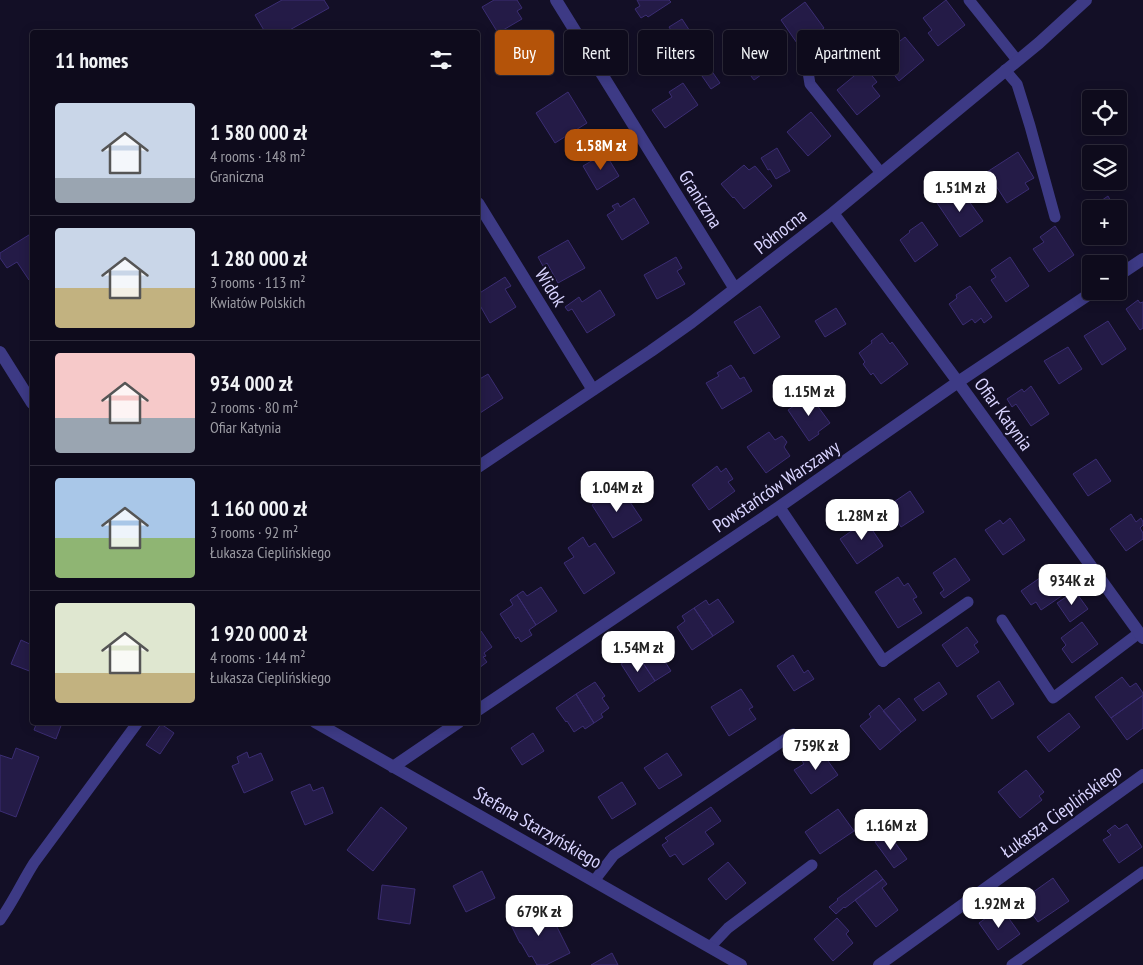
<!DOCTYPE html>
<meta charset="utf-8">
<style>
:root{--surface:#0e0b1c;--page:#171425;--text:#f1f3f6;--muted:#9b9ba3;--line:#2e2b3b;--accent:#b45309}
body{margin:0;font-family:"PT Sans Narrow",sans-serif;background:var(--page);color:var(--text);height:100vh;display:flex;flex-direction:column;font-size:19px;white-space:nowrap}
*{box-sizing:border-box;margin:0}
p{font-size:16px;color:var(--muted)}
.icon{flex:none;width:28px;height:28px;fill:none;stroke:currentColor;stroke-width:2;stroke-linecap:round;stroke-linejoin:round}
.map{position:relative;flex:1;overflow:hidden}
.sheet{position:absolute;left:30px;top:30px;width:450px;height:695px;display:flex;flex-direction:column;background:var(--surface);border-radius:5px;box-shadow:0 2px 12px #0003,0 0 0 1px var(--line)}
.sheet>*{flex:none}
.hud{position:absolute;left:495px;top:30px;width:475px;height:45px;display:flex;gap:10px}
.controls{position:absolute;left:1082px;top:90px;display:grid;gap:10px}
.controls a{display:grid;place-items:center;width:45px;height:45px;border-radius:5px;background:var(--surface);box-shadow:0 2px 12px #0003,0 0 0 1px var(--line);font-size:25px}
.price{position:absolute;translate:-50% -42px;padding:0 11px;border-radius:10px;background:#fff;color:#222;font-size:16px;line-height:32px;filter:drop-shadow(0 1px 2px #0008)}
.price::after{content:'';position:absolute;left:50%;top:30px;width:15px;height:11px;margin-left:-8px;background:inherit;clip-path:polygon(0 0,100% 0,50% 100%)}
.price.on{background:var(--accent);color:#fff}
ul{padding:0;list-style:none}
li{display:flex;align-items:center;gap:15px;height:125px;padding:0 25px}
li+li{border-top:1px solid var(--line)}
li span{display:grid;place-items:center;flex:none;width:140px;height:100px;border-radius:5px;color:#555}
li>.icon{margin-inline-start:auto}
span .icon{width:60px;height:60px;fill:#fffc;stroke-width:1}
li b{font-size:21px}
h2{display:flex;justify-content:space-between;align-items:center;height:60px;padding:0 25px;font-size:21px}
.pill{padding:0 18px;border-radius:5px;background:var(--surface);box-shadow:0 2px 12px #0003,0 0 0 1px var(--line);font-size:18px;line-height:45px}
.pill.on{background:var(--accent);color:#fff}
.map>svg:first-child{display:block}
</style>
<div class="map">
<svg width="1143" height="965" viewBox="0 0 1143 965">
<rect width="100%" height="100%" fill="#130f26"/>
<!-- building -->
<path fill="#241b47" stroke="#3b2d73" d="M282 0H324L329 8 286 32H265L255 15Z
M494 0H517L522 8 517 11 522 19 498 33 482 7Z
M637 0H669L671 2 648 17 646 15 641 18 635 9 640 6Z
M946 0 965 25 938 46 928 33 932 30 923 18Z
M805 2 824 28 799 46 781 20Z
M682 19 699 45 677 60 675 57 670 61 664 52 669 49 662 38 672 32 669 27Z
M766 32 771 39 765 43 779 62 754 80 735 55Z
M905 37 924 60 899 81 880 57Z
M865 67 877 82 872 86 880 96 857 115 837 90Z
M711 70 720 83 711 89 702 76Z
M683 83 698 105 665 128 652 110 672 97 669 92Z
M568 92 587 123 555 143 536 113Z
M811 112 831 136 808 156 787 132Z
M777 148 790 171 776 179 770 169 768 170 761 158Z
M1018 152 1034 178 1025 183 1029 189 1007 203 987 172Z
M605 153 619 176 597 190 583 166Z
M744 165 749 170 755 166 772 186 744 209 734 197 733 198 721 184Z
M961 190 983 221 960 237 935 200 943 195 946 200Z
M1108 196 1114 207 1112 209H1091V228L1082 214Z
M634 198 649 223 622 240 607 215 615 210 612 206 618 203 620 207Z
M922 222 938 245 915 262 900 240 910 232 909 231Z
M1055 226 1074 255 1049 272 1033 249 1044 242 1040 237Z
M32 233V278L29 280 17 262 7 268 0 258V253Z
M568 240 585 268 558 283 547 263 543 266 538 257Z
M676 257 682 268 677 271 685 284 657 299 644 275Z
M1010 257 1029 286 1006 302 991 280 996 277 991 270Z
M505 277 511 286 505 289 516 307 490 323 478 302V294Z
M970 286 992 317 984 323 981 318 975 323 972 319 963 325 949 304 957 298 956 295Z
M600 290 615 315 587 333 572 309 568 311 565 307 579 297 582 302Z
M1138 300 1140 303 1143 302V328L1140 330 1126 309Z
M760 306 780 337 754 354 734 322Z
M836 308 846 324 825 337 815 321Z
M1108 321 1126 349 1102 365 1084 336Z
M882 333 890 344 892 342 908 364 881 384 873 373 871 375 863 364 865 362 859 353 872 343 871 341Z
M1068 347 1082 369 1059 384 1044 361Z
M731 365 740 379 744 377 752 391 722 409 706 383 719 376 717 373Z
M488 374 503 398 480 413 478 409V380Z
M1031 386 1049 414 1031 426 1016 404 1012 407 1007 399 1022 389 1024 392Z
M808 393 830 423 818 432 819 434 809 441 788 410 800 402 798 400Z
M769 432 775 440 782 436 787 442 784 447 790 456 766 473 747 447Z
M1096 459 1111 481 1088 496 1073 474Z
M717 466 721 472 726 468 733 479 728 482 735 491 709 510 692 485Z
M620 487 642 520 613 538 592 505Z
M910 491 924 512 901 527 888 506Z
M1131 514 1136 522 1141 518 1143 522V525L1140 528 1143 533V539L1126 551 1110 529Z
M863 516 883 546 857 564 840 539 860 525 857 520Z
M1010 518 1025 540 1003 555 985 530 1000 520 1003 524Z
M583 537 589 547 595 543 615 573 584 594 564 563 574 557 568 548Z
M955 558 970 580 944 598 940 593 944 590 933 573Z
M1047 573 1063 595 1041 610 1036 602 1031 605 1021 591Z
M898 577 904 586 908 583 917 597 913 599 922 613 898 628 875 592Z
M541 587 557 611 536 625 517 595 523 591 527 596Z
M1075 591 1088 609 1070 622 1057 603Z
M517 595 536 625 529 630 532 635 521 642 518 637 516 639 500 614 513 605 510 600Z
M718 599 734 622 713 636 694 608 706 600 709 605Z
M694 608 713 636 692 650 677 627 685 621 682 616Z
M1082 622 1098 644 1072 663 1062 649 1066 645 1061 638Z
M967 627 978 642 974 645 979 652 957 667 942 645Z
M481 631 492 647 484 653 486 656 483 657 487 662 479 668 478 666V634Z
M21 640 32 645V672L11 664Z
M653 643 671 671 655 681 637 654Z
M637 654 655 681 639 692 621 664Z
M793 655 804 673 808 670 814 679 794 691 777 666Z
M1122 677 1130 687 1136 683 1143 693V695L1111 718 1095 697Z
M999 681 1014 704 992 719 977 696Z
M595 682 605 696 602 698 609 708 601 714 603 717 594 723 576 694Z
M939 682 947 694 923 711 914 699Z
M741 689 753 707 749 709 756 719 729 736 711 707Z
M576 694 594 723 585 729 583 726 574 732 567 721 566 722 556 708Z
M1142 696 1143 698V728L1127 740 1111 718Z
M899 698 916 720 901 732 883 711Z
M879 705 901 732 880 750 860 726 871 717 869 714Z
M1069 713 1080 727 1049 752 1037 737Z
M37 722 62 723 56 739 34 730Z
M161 724 174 733 160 754 146 745Z
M533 733 544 751 522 765 511 748Z
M818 747 838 775 811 794 794 770 804 764 801 759Z
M16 748 39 757 16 817 0 811V755L12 759Z
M247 752 249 758 261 753 273 780 244 793 232 766 239 763 237 757Z
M667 753 682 775 659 789 644 768Z
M1026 770 1044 792 1039 796 1042 800 1020 818 998 792Z
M622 782 636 804 612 819 598 797Z
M310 784 313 791 323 787 333 813 305 825 291 792Z
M381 807 407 828 373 871 347 850Z
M711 807 721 821 705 832 714 844 683 865 675 854 670 857 662 845 668 841 665 838Z
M838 809 854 831 820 854 805 832Z
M1127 824 1142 847 1119 863 1103 840 1111 835 1107 831 1115 825 1119 829Z
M888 833 907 859 894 868 875 842Z
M728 862 746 883 726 900 708 879Z
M876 870 883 879 845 908 844 907 836 914 829 907 838 900 837 899Z
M482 871 495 898 466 912 453 886Z
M1053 878 1069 901 1038 922 1022 900Z
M883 879 887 884 882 888 898 910 876 927 855 900Z
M382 885 415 889 410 924 378 919Z
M532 906 540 921 549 917 554 927 556 925 570 953 546 965H537L532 956 529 957 521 943H520L508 919Z
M999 909 1003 914 1005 913 1020 934 998 950 979 923Z
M837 918 849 931 846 934 853 943 833 961 814 939Z
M612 953 618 965H591Z"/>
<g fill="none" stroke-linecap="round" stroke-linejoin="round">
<!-- service -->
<path stroke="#3d3a85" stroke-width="11" d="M969 0 1017 60
M1005 70 1017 84 1030 126 1055 217
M808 72 810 84 881 173
M1002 620 1053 698 1139 633
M883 661 968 602
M594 881 614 855 793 734
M0 920C13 902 22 882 34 863L138 722
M710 947 728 928 812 865
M1012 965 1143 872"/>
<!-- minor -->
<path stroke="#3d3a85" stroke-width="12" d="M556 0 735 289
M478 203 593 390
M833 213 958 382 1143 638
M1119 275 1143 259
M0 352 32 403
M478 467 651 351 692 322 833 213 1039 43 1086 0
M779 507 883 661
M478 710 779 507 958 382 1094 291
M315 722 741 965
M393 767 459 722
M879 965 1143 775"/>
</g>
<g text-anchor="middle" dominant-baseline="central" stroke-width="4.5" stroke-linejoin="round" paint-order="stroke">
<!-- street labels -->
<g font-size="19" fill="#d9d4ff" stroke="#130f26">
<text transform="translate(701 199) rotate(58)">Graniczna</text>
<text transform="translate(780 231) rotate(-38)">Północna</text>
<text transform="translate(551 287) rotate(58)">Widok</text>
<text transform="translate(1004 414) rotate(54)">Ofiar Katynia</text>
<text transform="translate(776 486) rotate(-34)">Powstańców Warszawy</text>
<text transform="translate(1061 811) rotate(-36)">Łukasza Cieplińskiego</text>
<text transform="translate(538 827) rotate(30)">Stefana Starzyńskiego</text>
</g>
</g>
</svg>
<div class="controls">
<a><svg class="icon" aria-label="locate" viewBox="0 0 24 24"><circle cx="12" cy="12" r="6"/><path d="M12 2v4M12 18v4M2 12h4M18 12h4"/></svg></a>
<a><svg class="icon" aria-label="layers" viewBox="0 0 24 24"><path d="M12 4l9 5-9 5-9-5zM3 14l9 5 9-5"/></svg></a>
<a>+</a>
<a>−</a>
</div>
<b class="price on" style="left:601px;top:171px">1.58M zł</b>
<b class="price" style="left:960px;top:213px">1.51M zł</b>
<b class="price" style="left:809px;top:417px">1.15M zł</b>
<b class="price" style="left:617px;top:513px">1.04M zł</b>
<b class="price" style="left:862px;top:541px">1.28M zł</b>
<b class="price" style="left:1072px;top:606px">934K zł</b>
<b class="price" style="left:638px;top:673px">1.54M zł</b>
<b class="price" style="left:816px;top:771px">759K zł</b>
<b class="price" style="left:891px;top:851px">1.16M zł</b>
<b class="price" style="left:999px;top:929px">1.92M zł</b>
<b class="price" style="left:539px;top:937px">679K zł</b>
<div class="hud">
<a class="pill on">Buy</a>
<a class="pill">Rent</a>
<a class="pill">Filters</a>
<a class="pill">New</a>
<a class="pill">Apartment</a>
</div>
<section class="sheet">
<h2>11 homes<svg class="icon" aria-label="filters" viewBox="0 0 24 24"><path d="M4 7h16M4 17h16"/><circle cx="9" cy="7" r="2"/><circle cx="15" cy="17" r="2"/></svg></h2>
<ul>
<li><span style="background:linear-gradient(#c9d6e8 75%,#9aa5b1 0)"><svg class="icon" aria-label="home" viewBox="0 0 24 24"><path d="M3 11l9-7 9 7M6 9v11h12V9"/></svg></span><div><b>1 580 000 zł</b><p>4 rooms · 148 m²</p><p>Graniczna</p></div></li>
<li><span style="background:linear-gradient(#c9d6e8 60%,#c2b280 0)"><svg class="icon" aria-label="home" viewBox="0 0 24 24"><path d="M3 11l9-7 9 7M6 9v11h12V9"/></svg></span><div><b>1 280 000 zł</b><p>3 rooms · 113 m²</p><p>Kwiatów Polskich</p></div></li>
<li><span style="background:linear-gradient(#f6c9c9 65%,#9aa5b1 0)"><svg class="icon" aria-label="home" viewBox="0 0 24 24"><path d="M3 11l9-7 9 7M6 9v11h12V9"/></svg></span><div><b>934 000 zł</b><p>2 rooms · 80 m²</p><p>Ofiar Katynia</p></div></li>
<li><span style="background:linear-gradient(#a9c7e8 60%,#8fb573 0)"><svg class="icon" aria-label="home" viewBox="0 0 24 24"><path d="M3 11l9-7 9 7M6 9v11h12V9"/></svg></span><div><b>1 160 000 zł</b><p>3 rooms · 92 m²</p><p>Łukasza Cieplińskiego</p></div></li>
<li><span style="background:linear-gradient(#dfe7d0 70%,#c2b280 0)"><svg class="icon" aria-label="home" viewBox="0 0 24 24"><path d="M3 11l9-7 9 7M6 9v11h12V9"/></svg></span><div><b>1 920 000 zł</b><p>4 rooms · 144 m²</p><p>Łukasza Cieplińskiego</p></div></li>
</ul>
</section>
</div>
